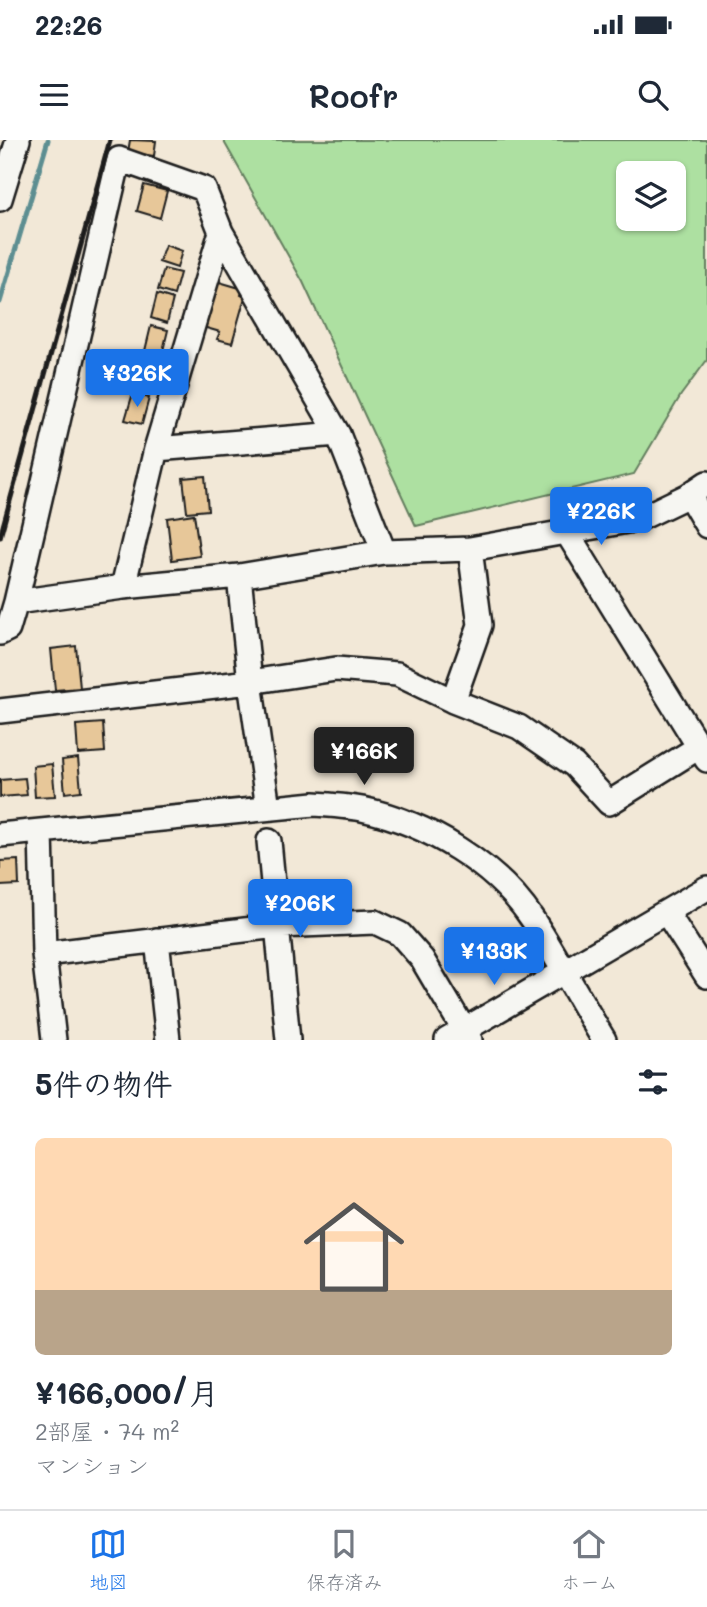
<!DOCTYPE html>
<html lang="ja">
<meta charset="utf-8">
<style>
:root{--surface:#fff;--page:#f6f6f7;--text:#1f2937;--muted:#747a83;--line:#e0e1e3;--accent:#1a73e8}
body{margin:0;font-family:Mali,"Klee One",sans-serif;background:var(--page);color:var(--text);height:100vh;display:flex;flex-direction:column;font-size:26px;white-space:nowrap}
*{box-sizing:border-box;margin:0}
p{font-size:23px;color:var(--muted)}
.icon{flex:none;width:38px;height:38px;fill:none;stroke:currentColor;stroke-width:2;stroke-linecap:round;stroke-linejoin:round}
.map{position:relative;height:900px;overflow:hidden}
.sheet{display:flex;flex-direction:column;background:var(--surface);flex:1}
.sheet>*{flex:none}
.buttons{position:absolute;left:616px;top:21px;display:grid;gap:14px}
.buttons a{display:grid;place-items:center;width:70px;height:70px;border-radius:10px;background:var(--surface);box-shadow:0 2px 5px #0004;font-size:35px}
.price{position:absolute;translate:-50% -60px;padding:0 16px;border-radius:7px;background:var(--accent);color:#fff;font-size:23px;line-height:46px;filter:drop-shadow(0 2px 4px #0008)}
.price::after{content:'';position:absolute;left:50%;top:42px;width:21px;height:16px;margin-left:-10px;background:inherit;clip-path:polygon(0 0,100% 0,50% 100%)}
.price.selected{background:#222;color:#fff}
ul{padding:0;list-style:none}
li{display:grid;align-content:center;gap:14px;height:371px;padding:0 35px}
li span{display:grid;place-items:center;height:217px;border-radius:10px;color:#555}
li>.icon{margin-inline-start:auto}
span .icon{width:126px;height:126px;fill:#fffc;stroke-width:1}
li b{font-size:30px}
h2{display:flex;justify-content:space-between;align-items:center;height:84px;padding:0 35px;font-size:30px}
.status{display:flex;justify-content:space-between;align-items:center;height:49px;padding:0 35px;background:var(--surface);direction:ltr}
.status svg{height:19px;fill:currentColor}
header{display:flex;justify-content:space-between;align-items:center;height:91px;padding:0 35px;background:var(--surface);font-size:32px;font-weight:600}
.menu{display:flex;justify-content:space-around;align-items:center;height:98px;border-top:2px solid var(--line);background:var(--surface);font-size:19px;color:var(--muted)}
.menu a{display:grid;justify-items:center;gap:4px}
.menu .selected{color:var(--accent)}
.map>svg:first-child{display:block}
</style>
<div class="status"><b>22:26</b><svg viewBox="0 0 49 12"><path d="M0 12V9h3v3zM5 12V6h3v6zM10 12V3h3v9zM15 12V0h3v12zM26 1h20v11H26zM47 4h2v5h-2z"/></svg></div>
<header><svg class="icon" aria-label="menu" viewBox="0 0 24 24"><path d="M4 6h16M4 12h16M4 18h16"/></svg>Roofr<svg class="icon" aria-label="search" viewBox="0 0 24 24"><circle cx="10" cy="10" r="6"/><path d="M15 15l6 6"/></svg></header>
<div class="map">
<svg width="707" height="900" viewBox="0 0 707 900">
<rect width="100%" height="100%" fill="#f2e8d7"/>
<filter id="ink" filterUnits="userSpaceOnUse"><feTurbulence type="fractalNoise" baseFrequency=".0143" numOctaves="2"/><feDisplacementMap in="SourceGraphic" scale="14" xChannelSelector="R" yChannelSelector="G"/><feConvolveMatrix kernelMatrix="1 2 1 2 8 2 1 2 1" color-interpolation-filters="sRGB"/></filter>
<g filter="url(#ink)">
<!-- green -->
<path fill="#ade0a1" stroke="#647e5e" stroke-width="2" fill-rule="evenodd" d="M223 0H707V220L681 255 634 334 416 386 303 142ZM628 33H674V79H628Z"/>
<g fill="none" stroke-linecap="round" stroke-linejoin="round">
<!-- stream -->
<path stroke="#5d8e91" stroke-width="5" d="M0 162 48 0"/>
</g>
<!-- building -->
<path fill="#e7c799" stroke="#1c1c1c" stroke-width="2" d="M130 0 156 1 154 16 128 12Z
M144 45 167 51 160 78 137 71Z
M165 105 182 111 177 128 159 122Z
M164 129 180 133 174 155 158 150Z
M216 141 243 149 241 155 245 157 232 203 217 199 220 192 203 187Z
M157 154 173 159 167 183 151 178Z
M151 186 168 190 161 219 144 215Z
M142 220 159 225 151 251 134 246Z
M133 253 149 258 142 284 125 280Z
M205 336 208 370 187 372 183 338Z
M194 374 200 416 172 420 167 378Z
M76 506 80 548 55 550 51 509Z
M103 583 105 612 78 614 76 585Z
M78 618 81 651 65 653 62 620Z
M52 624 55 656 35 657 33 626Z
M25 638 27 655 0 657V640Z
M18 720 19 745 0 746V721Z"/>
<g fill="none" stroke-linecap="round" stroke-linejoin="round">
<!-- minor casing -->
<g stroke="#1c1c1c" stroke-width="28">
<path id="minor" d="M0 59 18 0
M156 309 338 294
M689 355 707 386
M566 391 707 620
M239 436 250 542 268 668
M123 447 156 309 221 92
M16 462 123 447 239 436 384 412 470 409 639 379 689 355 707 343
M0 493 8 489 16 462 119 19 204 49 221 92 338 294 384 412
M453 561 480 485 470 409
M0 571 250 542 336 529 397 534 453 561 519 587 574 625 609 663 699 607
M41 691 44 814 54 900
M0 695 314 664C330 665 346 666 362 669 427 683 496 724 533 780 558 819 580 860 604 900
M269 701 288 900
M667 773 707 836
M157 800 168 900
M44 814 277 786 375 782 400 794 422 819 470 900
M447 900 707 748"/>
</g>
<!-- minor -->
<use href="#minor" stroke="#f6f6f2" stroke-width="23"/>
<!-- rail -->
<path stroke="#1c1c1c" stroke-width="5" d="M0 397 110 0"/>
</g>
</g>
</svg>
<div class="buttons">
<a><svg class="icon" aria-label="layers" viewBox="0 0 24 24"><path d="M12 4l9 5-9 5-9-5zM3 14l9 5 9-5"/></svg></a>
</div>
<b class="price" style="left:137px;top:269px">¥326K</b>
<b class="price" style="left:601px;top:407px">¥226K</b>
<b class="price selected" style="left:364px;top:647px">¥166K</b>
<b class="price" style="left:300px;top:799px">¥206K</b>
<b class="price" style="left:494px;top:847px">¥133K</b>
</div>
<section class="sheet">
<h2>5件の物件<svg class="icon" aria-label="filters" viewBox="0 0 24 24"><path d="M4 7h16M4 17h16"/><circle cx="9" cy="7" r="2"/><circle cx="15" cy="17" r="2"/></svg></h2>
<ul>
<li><span style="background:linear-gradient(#ffd9b3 70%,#b9a48a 0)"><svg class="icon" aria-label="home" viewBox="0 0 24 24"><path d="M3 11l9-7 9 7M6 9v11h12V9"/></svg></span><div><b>¥166,000/月</b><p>2部屋 · 74 m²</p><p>マンション</p></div></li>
</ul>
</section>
<nav class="menu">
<a class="selected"><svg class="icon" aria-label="map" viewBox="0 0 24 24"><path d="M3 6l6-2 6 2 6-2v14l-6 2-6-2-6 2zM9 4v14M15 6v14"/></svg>地図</a>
<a><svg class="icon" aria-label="saved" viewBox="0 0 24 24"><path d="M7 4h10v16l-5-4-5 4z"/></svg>保存済み</a>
<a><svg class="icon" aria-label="home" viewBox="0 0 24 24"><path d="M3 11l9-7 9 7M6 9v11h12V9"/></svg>ホーム</a>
</nav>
